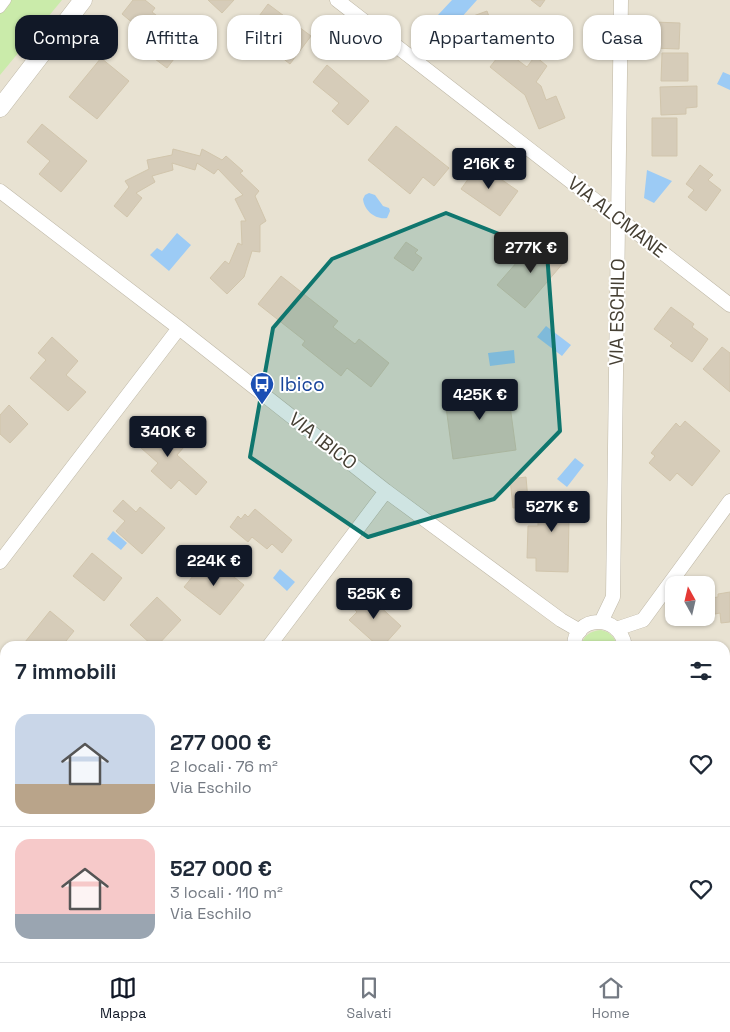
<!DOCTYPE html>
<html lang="it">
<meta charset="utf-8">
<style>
:root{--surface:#fff;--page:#f2f2f3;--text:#1f2937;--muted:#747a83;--line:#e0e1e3;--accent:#111827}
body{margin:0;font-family:"Space Grotesk",sans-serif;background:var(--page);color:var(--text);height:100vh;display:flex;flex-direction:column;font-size:19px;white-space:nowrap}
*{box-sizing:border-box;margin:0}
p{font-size:16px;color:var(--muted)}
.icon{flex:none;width:28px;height:28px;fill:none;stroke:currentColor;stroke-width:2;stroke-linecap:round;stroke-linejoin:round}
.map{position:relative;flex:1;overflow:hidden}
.details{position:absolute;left:0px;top:641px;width:730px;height:321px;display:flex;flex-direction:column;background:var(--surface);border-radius:15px 15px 0 0;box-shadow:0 1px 4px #0004}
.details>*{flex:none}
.guide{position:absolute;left:15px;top:15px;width:700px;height:45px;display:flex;gap:10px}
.needle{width:32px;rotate:352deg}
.fabs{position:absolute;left:665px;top:576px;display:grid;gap:10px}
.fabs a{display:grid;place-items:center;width:50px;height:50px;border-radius:10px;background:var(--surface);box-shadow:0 1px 4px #0004;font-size:25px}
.price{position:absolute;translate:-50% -42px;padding:0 11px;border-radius:5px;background:var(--accent);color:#fff;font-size:16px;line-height:32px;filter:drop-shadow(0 1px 2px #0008)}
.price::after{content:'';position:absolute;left:50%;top:30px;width:15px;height:11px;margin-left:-8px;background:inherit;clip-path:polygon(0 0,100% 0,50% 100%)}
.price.current{background:#222;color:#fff}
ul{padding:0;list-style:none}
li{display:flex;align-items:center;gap:15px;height:125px;padding:0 15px}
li+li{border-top:1px solid var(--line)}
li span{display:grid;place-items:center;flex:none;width:140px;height:100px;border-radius:15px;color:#555}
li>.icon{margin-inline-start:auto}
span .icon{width:60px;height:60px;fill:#fffc;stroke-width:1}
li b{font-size:21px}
h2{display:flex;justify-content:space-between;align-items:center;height:60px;padding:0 15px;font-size:21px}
.chip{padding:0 18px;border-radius:15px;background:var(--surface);box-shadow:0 1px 4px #0004;font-size:18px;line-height:45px}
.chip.current{background:var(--accent);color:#fff}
.dock{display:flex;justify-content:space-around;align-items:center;height:70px;border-top:1px solid var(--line);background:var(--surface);font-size:14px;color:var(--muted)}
.dock a{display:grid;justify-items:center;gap:2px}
.dock .current{color:var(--accent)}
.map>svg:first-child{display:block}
</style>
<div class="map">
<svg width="730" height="962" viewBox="0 0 730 962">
<rect width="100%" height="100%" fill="#f3f0e5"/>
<!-- residential -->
<path fill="#e8e2d2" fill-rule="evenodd" d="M0 0H730V962H0ZM674 585H706V618H674ZM5 646H725V958H5Z"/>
<!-- green -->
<path fill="#caebaa" d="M0 0H62L0 75Z
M601 630C610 632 615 637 617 646H581C583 636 590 631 601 630Z"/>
<!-- water -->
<path fill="#9ccbf5" d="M452 0H477L452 28 438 15Z
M723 72 730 75V90L717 84Z
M647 170 672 181 654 203 644 198Z
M369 193 375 195 383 206 389 208 390 211 387 218C375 220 364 210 363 199L365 195Z
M177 233 191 245 169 271 150 255 157 248 162 251Z
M546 326 571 345 562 356 537 337Z
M514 350 515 363 490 366 488 353Z
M575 458 584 465 567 487 557 479Z
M113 531 127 543 121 550 107 539Z
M280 569 295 582 287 591 273 578Z"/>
<!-- building -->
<path fill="#d6ccb9" stroke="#d1c5ac" d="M133 0H145L155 8 152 12 169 25 165 31 184 46 167 68 143 50 147 45 135 36 140 29 122 14Z
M208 0H234L222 13Z
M531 0H545L540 7Z
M268 4 311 36 290 64 248 31Z
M487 11 497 38 518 54 515 58 527 67 535 56 547 66 536 82 541 86 546 100 556 96 565 118 539 129 525 95 490 67 497 58 487 51 481 34 472 38 465 19Z
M654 22 680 23 679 49 653 48Z
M662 53H688V81H661Z
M101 58 129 81 97 119 69 97Z
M327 65 369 101 348 125 332 111 339 103 313 82Z
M697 86V107L686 108V114L661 115 660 87Z
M652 118H677V156H652Z
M42 124 87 161 61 192 39 174 50 161 27 142Z
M396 126 449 168 434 186 423 177 410 194 368 160Z
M173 149 200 156 202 149 222 160 226 156 243 171 240 173 259 191 255 196 266 221 260 225V252L252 251 244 277 227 294 210 278 225 261 229 264 238 243 242 245 241 221H246L235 199 243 195 218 169 214 174 197 163 195 170 172 163 173 170 152 176 155 182 136 193 142 198 127 217 114 206 129 187 125 181 149 169 147 160 172 155Z
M479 164 518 191 500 216 461 189Z
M700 165 713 175 708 180 721 190 706 211 688 197 694 190 686 184Z
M537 239 564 262 525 308 497 285Z
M406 242 418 250 415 253 422 258 413 271 394 258Z
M281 276 338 321 333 327 355 344 359 339 389 363 371 387 347 368 341 376 302 345 305 341 258 304Z
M671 307 694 324 692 327 708 339 692 362 670 346 673 343 654 329Z
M52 337 78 361 66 375 86 392 68 411 30 378 46 360 38 353Z
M722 347 730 353V392L703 369Z
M507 383 516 450 453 459 444 392Z
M9 405 28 424 10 443 0 434V415Z
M151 418 184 447 177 455 207 482 196 495 179 480 171 489 151 471 158 463 132 440Z
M685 421 720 451 692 486 677 473 670 481 649 463 655 456 651 453 676 423 680 427Z
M526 477 528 500H524L525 507 513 508 510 479Z
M551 492H574V518H569L568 572 536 571V558H527L528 526H538V498H551Z
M123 500 136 512 140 507 165 528 142 554 116 531 125 521 113 511Z
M255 509 292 540 282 553 272 544 267 549 252 537 248 542 230 527 238 516 241 519 245 514 248 517Z
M92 553 122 578 104 601 73 576Z
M215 562 244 585 220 615 184 587 202 565 209 571Z
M366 588 378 600 375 602 401 626 383 646H378L349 620 357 612 354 609 357 607 354 605 358 601 356 599Z
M730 592V622L721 623 720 613 715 614 712 598 718 597V594Z
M157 597 181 620 157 646H153L130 625Z
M50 611 74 631 62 646H30L25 642Z
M725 656 730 660V684L725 681Z
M0 668 5 672V689L0 695Z
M0 866 5 870V892L0 888Z
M225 958H271L277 962H223Z
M591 958H640L642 962H593Z"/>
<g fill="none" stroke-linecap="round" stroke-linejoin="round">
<!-- pedestrian casing -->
<g stroke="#bfb8a7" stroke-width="11">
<path id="pedestrian" d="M0 8 6 0"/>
</g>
<!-- minor casing -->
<g stroke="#bfb8a7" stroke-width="15">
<path id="minor" d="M337 0 730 305
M0 191 179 328 386 491 561 620 580 631
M0 562 179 328
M601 622 613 597 621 0
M616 629 643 620 730 501
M269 646 386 491
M574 646C574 616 619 612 625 646
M0 826 5 830
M168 958 174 962
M717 958 718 962
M28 962 31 958
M360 962 363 958"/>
</g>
<!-- tertiary casing -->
<g stroke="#bfb8a7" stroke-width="19">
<path id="tertiary" d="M0 108 83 0"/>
</g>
<!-- pedestrian -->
<use href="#pedestrian" stroke="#fff" stroke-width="10"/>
<!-- minor -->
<use href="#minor" stroke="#fff" stroke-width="14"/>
<!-- tertiary -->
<use href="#tertiary" stroke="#fff" stroke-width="18"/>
</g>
<!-- marked area -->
<path fill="#0f766e" fill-opacity="0.2" stroke="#0f766e" stroke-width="4" stroke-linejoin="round" d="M446 213 547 253 560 431 494 499 368 537 250 457 273 328 332 259Z"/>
<!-- icons -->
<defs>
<g id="bus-pin" transform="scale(1.25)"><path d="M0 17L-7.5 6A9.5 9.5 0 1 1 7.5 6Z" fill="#1a4fb4" stroke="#fff"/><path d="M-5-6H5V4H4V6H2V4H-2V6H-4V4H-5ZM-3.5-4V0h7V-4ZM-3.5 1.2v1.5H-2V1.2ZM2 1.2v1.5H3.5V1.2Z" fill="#fff"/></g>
</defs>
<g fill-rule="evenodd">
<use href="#bus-pin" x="262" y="384"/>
</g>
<g text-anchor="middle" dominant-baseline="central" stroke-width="4" stroke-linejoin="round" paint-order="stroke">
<!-- street labels -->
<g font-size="19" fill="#464034" stroke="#fff">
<text transform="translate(617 217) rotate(38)">VIA ALCMANE</text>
<text transform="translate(617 312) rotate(-89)">VIA ESCHILO</text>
<text transform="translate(323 441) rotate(38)">VIA IBICO</text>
</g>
<!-- transit labels -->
<g font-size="19" fill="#164399" stroke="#fff" text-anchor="start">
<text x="280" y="384">Ibico</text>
</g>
</g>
</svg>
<div class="fabs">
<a><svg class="needle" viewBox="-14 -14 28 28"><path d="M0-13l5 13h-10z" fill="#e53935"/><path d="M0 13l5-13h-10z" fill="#747a83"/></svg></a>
</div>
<b class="price" style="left:489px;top:190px">216K €</b>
<b class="price current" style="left:531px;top:274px">277K €</b>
<b class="price" style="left:480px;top:421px">425K €</b>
<b class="price" style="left:168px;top:458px">340K €</b>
<b class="price" style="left:552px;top:533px">527K €</b>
<b class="price" style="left:214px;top:587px">224K €</b>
<b class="price" style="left:374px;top:620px">525K €</b>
<div class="guide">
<a class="chip current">Compra</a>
<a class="chip">Affitta</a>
<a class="chip">Filtri</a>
<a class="chip">Nuovo</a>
<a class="chip">Appartamento</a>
<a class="chip">Casa</a>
</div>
<section class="details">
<h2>7 immobili<svg class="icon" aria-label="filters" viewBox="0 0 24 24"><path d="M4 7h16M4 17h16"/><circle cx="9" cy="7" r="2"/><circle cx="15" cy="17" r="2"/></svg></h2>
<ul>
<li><span style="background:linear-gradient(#c9d6e8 70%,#b9a48a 0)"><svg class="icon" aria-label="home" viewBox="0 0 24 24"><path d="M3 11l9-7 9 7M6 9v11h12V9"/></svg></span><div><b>277 000 €</b><p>2 locali · 76 m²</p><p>Via Eschilo</p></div><svg class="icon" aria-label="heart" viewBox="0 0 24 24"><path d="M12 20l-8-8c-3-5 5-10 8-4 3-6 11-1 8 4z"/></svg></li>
<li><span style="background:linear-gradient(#f6c9c9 75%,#9aa5b1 0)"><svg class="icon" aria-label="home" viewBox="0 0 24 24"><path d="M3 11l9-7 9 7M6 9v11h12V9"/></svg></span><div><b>527 000 €</b><p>3 locali · 110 m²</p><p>Via Eschilo</p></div><svg class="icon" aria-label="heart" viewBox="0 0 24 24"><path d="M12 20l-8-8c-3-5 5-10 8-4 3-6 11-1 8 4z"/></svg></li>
</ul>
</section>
</div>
<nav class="dock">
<a class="current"><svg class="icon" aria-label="map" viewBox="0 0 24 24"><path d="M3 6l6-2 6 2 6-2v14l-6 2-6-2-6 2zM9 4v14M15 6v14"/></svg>Mappa</a>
<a><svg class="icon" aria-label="saved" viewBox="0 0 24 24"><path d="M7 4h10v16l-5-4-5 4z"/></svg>Salvati</a>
<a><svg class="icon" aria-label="home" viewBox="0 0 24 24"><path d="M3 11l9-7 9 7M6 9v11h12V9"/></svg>Home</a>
</nav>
